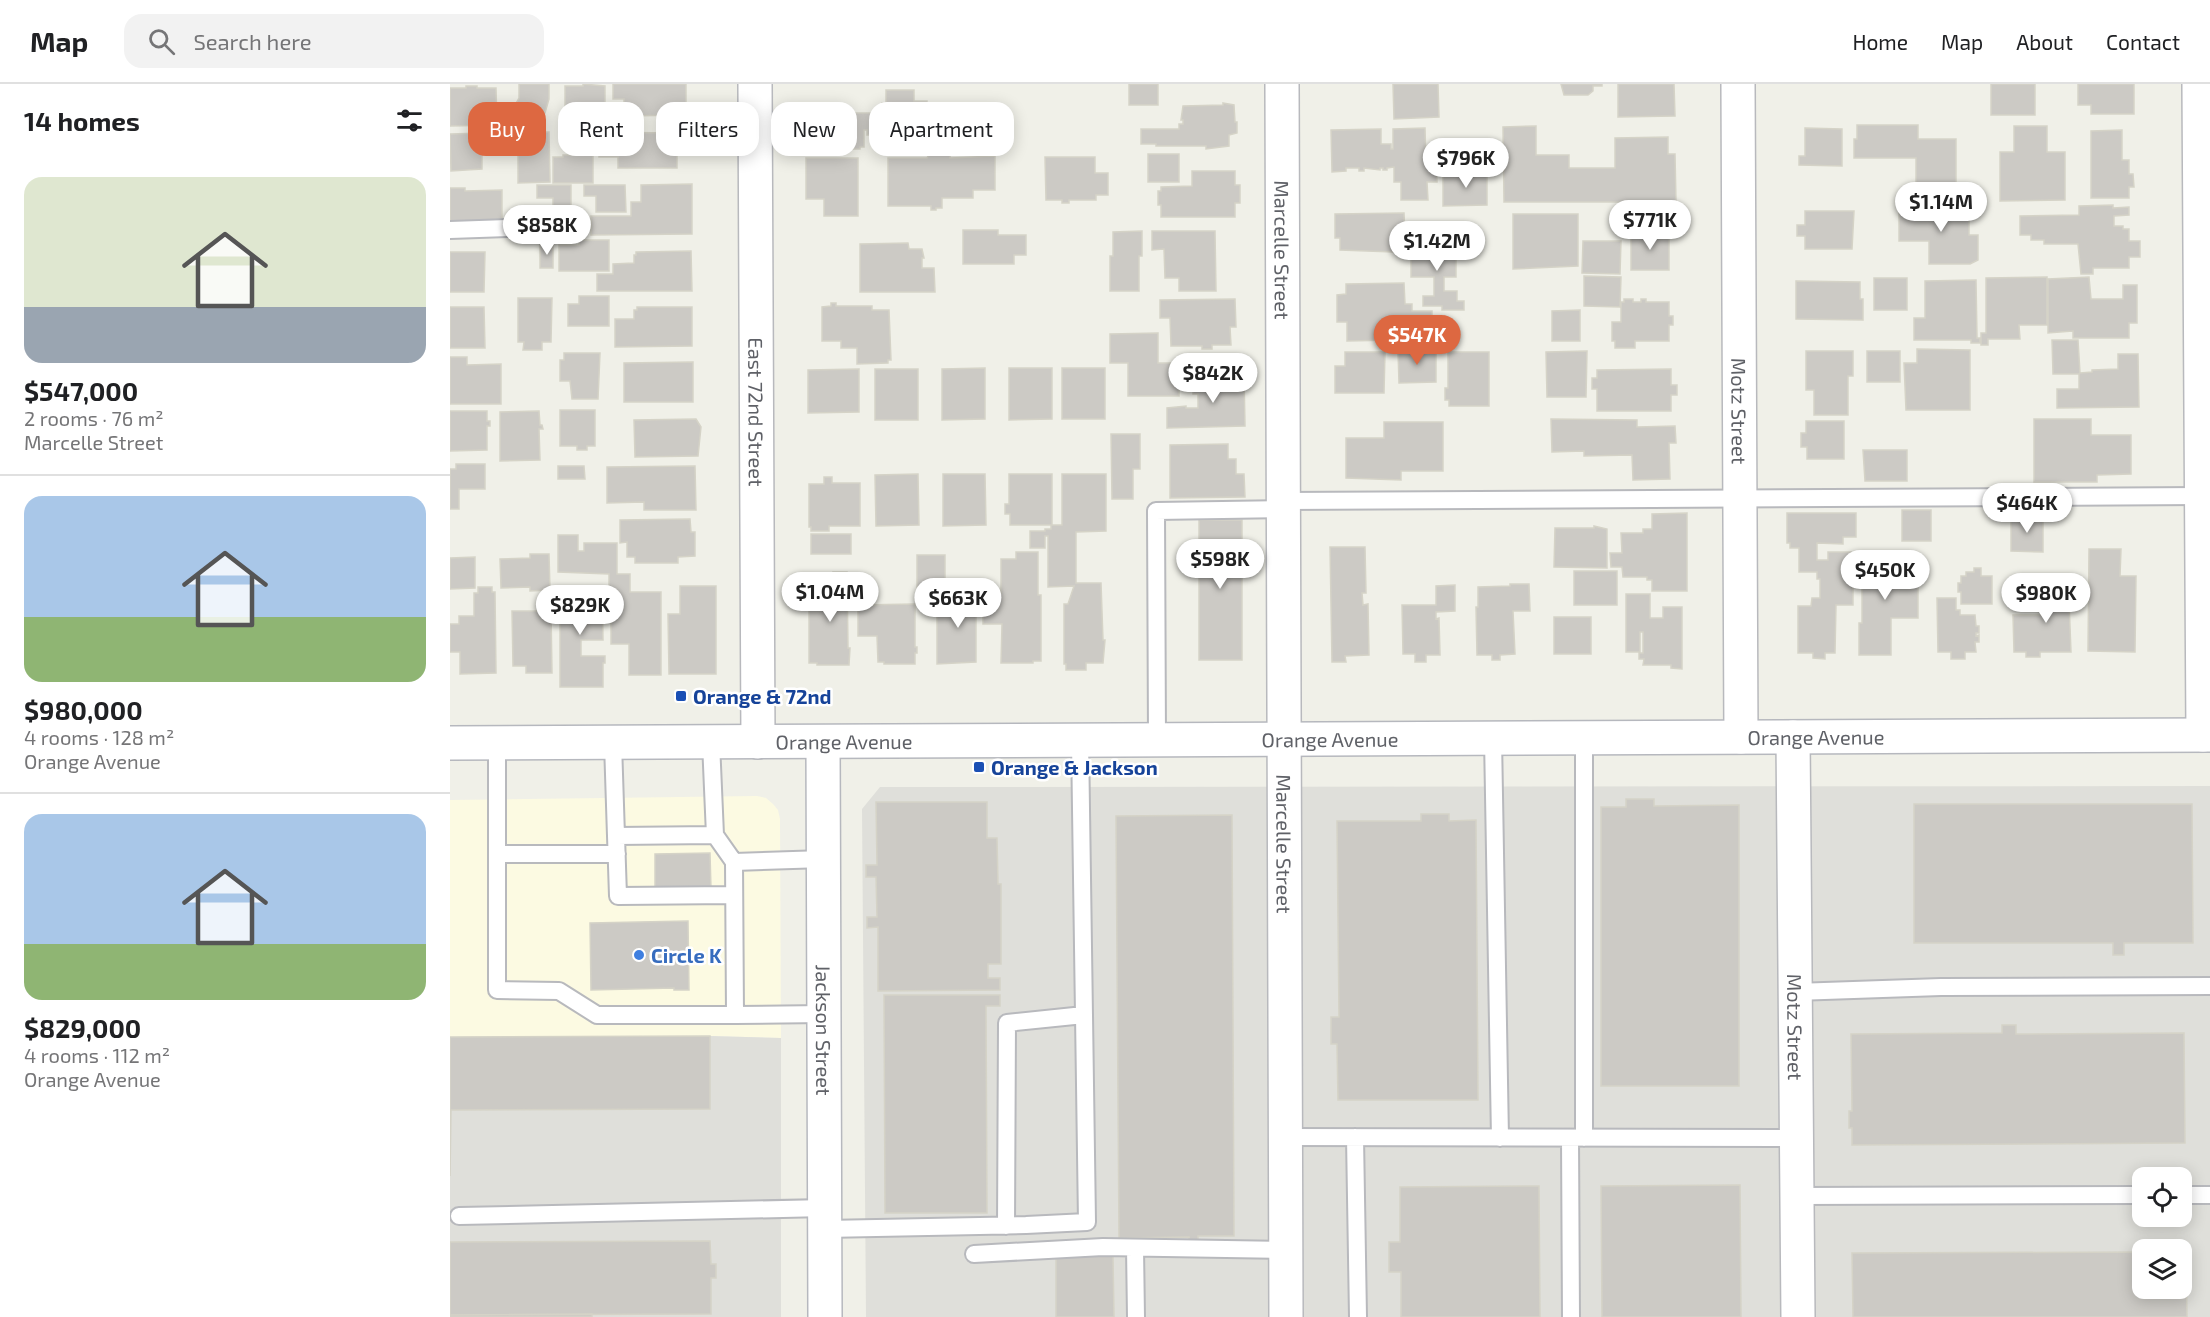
<!DOCTYPE html>
<meta charset="utf-8">
<style>
:root{--surface:#fff;--page:#f2f2f2;--text:#202124;--muted:#757577;--line:#e0e0e0;--accent:#dd6841}
body{margin:0;font-family:"Exo 2",sans-serif;background:var(--page);color:var(--text);height:100vh;display:flex;flex-direction:column;font-size:22px;white-space:nowrap}
*{box-sizing:border-box;margin:0}
p{font-size:20px;color:var(--muted)}
.icon{flex:none;width:33px;height:33px;fill:none;stroke:currentColor;stroke-width:2;stroke-linecap:round;stroke-linejoin:round}
.map{position:relative;flex:1;overflow:hidden}
.panel{display:flex;flex-direction:column;background:var(--surface);width:450px}
.panel>*{flex:none}
.hud{position:absolute;left:18px;top:18px;width:570px;height:54px;display:flex;gap:12px}
.fabs{position:absolute;left:1682px;top:1083px;display:grid;gap:12px}
.fabs a{display:grid;place-items:center;width:60px;height:60px;border-radius:12px;background:var(--surface);box-shadow:0 3px 15px #0003;font-size:30px}
.price{position:absolute;translate:-50% -51px;padding:0 14px;border-radius:21px;background:#fff;color:#222;font-size:20px;line-height:39px;filter:drop-shadow(0 2px 3px #0008)}
.price::after{content:'';position:absolute;left:50%;top:36px;width:18px;height:14px;margin-left:-9px;background:inherit;clip-path:polygon(0 0,100% 0,50% 100%)}
.price.on{background:var(--accent);color:#fff}
ul{padding:0;list-style:none}
li{display:grid;align-content:center;gap:12px;height:318px;padding:0 24px}
li+li{border-top:2px solid var(--line)}
li span{display:grid;place-items:center;height:186px;border-radius:18px;color:#555}
li>.icon{margin-inline-start:auto}
span .icon{width:108px;height:108px;fill:#fffc;stroke-width:1}
li b{font-size:26px}
h2{display:flex;justify-content:space-between;align-items:center;height:72px;padding:0 24px;font-size:26px}
.pill{padding:0 21px;border-radius:18px;background:var(--surface);box-shadow:0 3px 15px #0003;font-size:21px;line-height:54px}
.pill.on{background:var(--accent);color:#fff}
header{display:flex;align-items:center;gap:36px;box-sizing:border-box;height:84px;padding:0 30px;background:var(--surface);border-bottom:2px solid var(--line)}
header strong{font-size:28px}
nav{display:flex;gap:33px;margin-inline-start:auto;font-size:21px}
.search{width:420px;height:54px;background:var(--page);display:flex;align-items:center;gap:15px;box-sizing:border-box;padding:0 21px;border-radius:18px;color:var(--muted);font-size:22px}
main{display:flex;flex:1;min-height:0}
.map>svg:first-child{display:block}
</style>
<header>
<strong>Map</strong>
<div class="search"><svg class="icon" aria-label="search" viewBox="0 0 24 24"><circle cx="10" cy="10" r="6"/><path d="M15 15l6 6"/></svg>Search here</div>
<nav><a>Home</a><a>Map</a><a>About</a><a>Contact</a></nav>
</header>
<main>
<section class="panel">
<h2>14 homes<svg class="icon" aria-label="filters" viewBox="0 0 24 24"><path d="M4 7h16M4 17h16"/><circle cx="9" cy="7" r="2"/><circle cx="15" cy="17" r="2"/></svg></h2>
<ul>
<li><span style="background:linear-gradient(#dfe7d0 70%,#9aa5b1 0)"><svg class="icon" aria-label="home" viewBox="0 0 24 24"><path d="M3 11l9-7 9 7M6 9v11h12V9"/></svg></span><div><b>$547,000</b><p>2 rooms · 76 m²</p><p>Marcelle Street</p></div></li>
<li><span style="background:linear-gradient(#a9c7e8 65%,#8fb573 0)"><svg class="icon" aria-label="home" viewBox="0 0 24 24"><path d="M3 11l9-7 9 7M6 9v11h12V9"/></svg></span><div><b>$980,000</b><p>4 rooms · 128 m²</p><p>Orange Avenue</p></div></li>
<li><span style="background:linear-gradient(#a9c7e8 70%,#8fb573 0)"><svg class="icon" aria-label="home" viewBox="0 0 24 24"><path d="M3 11l9-7 9 7M6 9v11h12V9"/></svg></span><div><b>$829,000</b><p>4 rooms · 112 m²</p><p>Orange Avenue</p></div></li>
</ul>
</section>
<div class="map">
<svg width="1760" height="1233" viewBox="0 0 1760 1233">
<rect width="100%" height="100%" fill="#f0f0e8"/>
<!-- commercial -->
<path fill="#fcfae2" d="M307 712 316 714 323 720 328 726 330 735 331 954 260 952 0 953V716Z"/>
<!-- industrial -->
<path fill="#dfdfda" fill-rule="evenodd" d="M1760 702V1233H416L412 725 430 703ZM1692 1094H1731V1132H1692ZM1692 1166H1731V1204H1692Z
M260 952 331 954V1233H0V953Z"/>
<!-- building -->
<path fill="#cccac5" stroke="#d5d3c7" stroke-width="1.5" d="M69 0H99V15L95 29 87 43 61 28 69 14Z
M133 0 155 2V40H115V2H133Z
M163 0H236V31L174 32V15H163Z
M679 0H708V21H679Z
M943 0H988L989 33 944 35Z
M1111 0H1152V2H1143V7L1138 11H1114Z
M1168 0H1224L1225 32 1168 33Z
M1541 0H1585V31H1541Z
M1628 0H1684V30H1641V21H1628Z
M16 2H27V4H46L47 41 0 42V4H16Z
M436 6H464V17H477V30L465 29 464 36 436 35V24L432 23V19H436Z
M773 19 784 21 785 38H787V49L779 51V62L756 65V62H706V60H691V45H729V40H733V36H731L733 22 773 21Z
M378 29H425L428 46H422V51H417V46H414V63H410V65H378Z
M1407 41H1468V55H1506V116H1466V113H1464V105H1466V74H1404V55H1407Z
M1086 42V71H1119V84H1165V54L1218 53V70H1225L1226 118H1054L1053 43Z
M1564 42H1597V68H1615V116L1550 117V68H1564Z
M975 44 976 79H986L987 98H977L978 116H951V98H944V83L937 84V86H933V84H930V86L914 84V87H909V84H896V87L882 88 881 46 931 45V60H941V65H943V45Z
M1355 44 1392 45V82L1349 81V72H1355Z
M1672 46V76H1679V90H1683L1684 103H1679V114H1641V47Z
M68 48H99L100 98 68 99Z
M128 48 227 49V84H168V73H149V69L128 70Z
M32 49V85L1 87 0 50Z
M480 68 500 69V74L545 72V106H523V114H492V124H486V126H481V122H438V74H477Z
M698 70H729V98H698Z
M113 71H143V99H103V73H113Z
M595 73H645V89H658V111H646V116H619V119H612V116H596Z
M356 74H408V132H374V115H356Z
M1025 80H1034V91H1037V121L993 122V91H1025Z
M742 87H785V101H790V119H785V133H711V121H708V107H711V103L742 102Z
M242 100V150L141 151V132H181V118H191V101Z
M87 101H121V155L75 156 74 127 103 126V114H87Z
M134 101H175L176 128H146V112H134Z
M0 104H15V107L52 106V138L0 139Z
M1663 121V124L1679 123V131L1664 132V142H1673V145H1679V157H1690V173H1679V184H1643V190H1631L1628 160H1594V156H1581V151H1570V132L1629 131V122Z
M1449 124H1519V127H1524V134H1519V151H1528V176L1520 180H1479V157H1449Z
M1355 127H1404L1402 165H1355V152H1347V141H1355Z
M954 129 955 150H943V168L890 166V154H885V130Z
M1063 130H1128V182L1063 185Z
M513 146H548V151H576V171H564V180H513Z
M692 147V172H689V207H660V172H663V148Z
M702 147H765L766 207H729V194H715L714 165 702 166Z
M1181 148H1219V186H1181Z
M129 156H159V187H109V161H129Z
M1133 157H1171L1170 190 1132 189Z
M90 159H103V184H90Z
M458 159 459 165H472L474 174H472V184H484L485 208H410V160Z
M961 159H1006V193H994V207H1007V217H1014V226H992V222H973V212H984V193H961Z
M241 167 242 207H147V190H163V180L184 179V171H186V168Z
M0 168H35L34 208H0Z
M1134 192 1171 193 1170 223 1134 222Z
M1597 193V241H1569L1570 255H1538V261H1531V249H1536V194Z
M1639 193 1641 215H1673V201H1687V239H1679V254H1623V247L1598 249V195Z
M1424 194H1457V226H1424Z
M1526 196 1527 254H1530V259H1521V256H1464V234H1475V197Z
M1346 197 1410 198V215H1413V236L1346 235Z
M954 199 955 220H962V227H982V232H990V251H945V256L897 257V238H887V211L896 210V200Z
M129 212H159V242H118V220H129Z
M68 214H102L101 258H92V266H73L74 258H68Z
M785 215 786 243H780L781 261H762V265H752V262H721L720 234H710V216Z
M1174 215H1183V218H1191V215H1196V218H1219V232H1223V241H1219V257H1185V264H1165V257H1162V238H1171V218H1174Z
M381 219H386V222H422V226H439L441 276H438V279L407 280V264H391V257H372V223L381 222Z
M0 223H34L35 264H0Z
M187 223H242V262L165 263V235H184V226H187Z
M1130 226V257H1102V227Z
M708 249V279H729V312H678V279H660V250Z
M1602 256H1628L1630 289 1642 288V286L1668 285V270H1688L1689 323 1607 324V305H1629V290H1603Z
M1467 265 1520 266V326H1456L1454 279H1467Z
M986 266V298L949 299 948 267Z
M1137 267 1136 313H1097L1096 268Z
M1356 267H1403V292H1398V331H1364V306H1356Z
M1417 267H1450V298H1417Z
M895 268H935L934 309H885V282H895Z
M998 268H1039V322H999V316H995V304H998Z
M114 269H150L148 315H122L120 297H110V276H114Z
M0 273H17V281L51 280V320H0Z
M243 278V318H174V279Z
M535 284V335L492 336V285Z
M559 284H602V335L559 336Z
M612 284H655V335H612Z
M409 285V328L358 329V286Z
M425 285H468V336H425Z
M1221 285V301H1227V311H1221V327H1147V305H1142V294H1147V286Z
M794 291 795 342 717 344V324L736 322V324H748V310H743V299H747V292Z
M110 326H145V362H137V366H127V362H110Z
M0 327H37V337H40V342H37V366L0 367Z
M89 327 90 341H92L93 345H89L90 376 50 377V328Z
M246 335 251 343 248 372 185 373 184 336Z
M1101 335 1187 336V343L1225 342 1226 359H1219L1220 395 1183 396 1182 371 1134 372V367L1102 368Z
M1584 335H1641V351H1681V390L1647 391V398H1584Z
M1356 337H1394V375H1357V363H1351V349H1356Z
M934 338H993V387H951V396L896 394V354H934Z
M661 350H690V385H683V415H662Z
M778 360V375H786V390H794L795 413 720 414V361Z
M1413 366H1457V397H1415Z
M6 380H35V405H9V425H0V385H6Z
M108 382H134L135 395H108Z
M245 382 246 426H194V418L157 419V383Z
M468 390 469 441 426 442 425 391Z
M493 390H535L536 441 493 442Z
M559 390H602V441H612V390H656V447L626 448V499H651L653 556H655L653 579H636V586H616V580H614V520H618L624 502 598 503V452H595V464H580V447H595V445H601V441H560V430H555V420H559Z
M374 393H382V399H410V442H379V447H361V443H359V400H374Z
M1452 426H1481V457H1452Z
M1237 429V507H1202V496H1197V493H1173L1172 483H1161L1160 469H1172L1171 449H1193V445H1202V430Z
M1337 429H1406V453H1393V460L1367 459V476H1378V468H1401V476H1403V521H1386L1385 569H1375V575L1363 574V569H1348V522H1361L1362 514H1370V495H1367V488H1349V464H1340V459H1337Z
M1584 429H1590V434H1593V468L1561 467V434H1584Z
M240 435 241 448H245V472L228 473V479H185V473H177V458L170 459V436Z
M749 436H792V576H749Z
M1144 442 1157 445V484L1104 483 1105 444H1144Z
M361 450H401V470H361Z
M108 451H128V467H134V459H167V490H180V508H211V591H179V560H161V509H159V490L108 488Z
M880 463H915L916 509H912L913 521 918 520 919 571 895 572 896 578H882Z
M1639 465H1671L1670 492H1686L1685 568 1638 567Z
M1417 467H1450V487H1468V534H1441V571H1409V539H1412V487H1417Z
M566 468H588V511H591V577H583V579H551L552 540H533V509H551V475H566Z
M80 470H99L100 506 80 507V503L51 504 50 475 80 474Z
M467 471H495V503H467Z
M25 473V504L0 505V474Z
M1524 484H1531V492H1542V520H1511V508H1508V499H1511V492H1516V488H1524Z
M1124 487H1167V521H1124Z
M383 488H397L398 564H400L399 581H367V579H359V522H366L365 497H383Z
M1599 492H1618L1621 568H1590V573H1576V568H1564L1563 531H1597Z
M1060 500H1079L1080 527H1063L1065 570 1050 571V576H1042V571H1027L1026 523H1028V503L1060 502Z
M1005 501V527L986 528V535L989 534 990 571H976V578H965V570H953L952 521H986V502Z
M230 502H266V590H219L218 530H230Z
M28 503H42V508H45L46 589 10 590V568H0V540H9V532H24V509H28Z
M110 503H152L153 556H131V572H155V579H153V603H110Z
M507 503H526V578L487 580V520H507Z
M1176 510H1200V534H1213V523H1232V585L1221 584V581H1193L1194 575H1189V569H1193V548H1190V568H1176Z
M1487 514H1506V526H1510V531H1525L1526 542H1529V549H1526V552L1529 551V558H1525L1526 568H1515V575H1501V568H1488Z
M465 520V563H467V569H465V580H434V578H428L427 552H408V521Z
M62 527H101L102 589H76V582H63Z
M1104 533H1141V570H1104Z
M1176 715H1204V722L1289 721V1002H1151V723H1176Z
M426 718H537V754H547L548 800H551V880H538V894H550V906L428 907V843L417 844V833H427L426 793H416V781H427Z
M1464 720H1742L1743 859H1674V871H1663V859H1464Z
M971 730H999V737L1026 736 1028 1016H888L887 960H881V933H889L887 737H971Z
M782 731 784 1152H748V1163L739 1164V1153L669 1154 666 732Z
M260 769 261 805 205 806V770Z
M238 837 239 906H224V904L141 906 140 839Z
M434 911H550V922H536L537 1129H435Z
M1552 941H1566V950L1734 949 1735 1059 1402 1061V1044H1399V1027H1402L1401 950 1552 949Z
M260 952V1025L1 1026 0 1092V953Z
M1290 1101 1291 1233H1152L1151 1102Z
M1089 1102 1090 1233H951V1188H939V1158H950V1103Z
M260 1157 261 1180H266V1194H261V1230L0 1231V1158Z
M1731 1167H1736L1737 1233H1403L1402 1169 1692 1168V1204H1731Z
M606 1172H663L664 1233H606Z
M142 1230V1233H0V1231Z"/>
<g fill="none" stroke-linecap="round" stroke-linejoin="round">
<!-- lane casing -->
<g stroke="#b8b9bd" stroke-width="20">
<path id="lane" d="M0 146 58 144
M833 417 1752 412
M1043 654 1050 1054
M1134 654V1054
M707 656 706 427 833 425
M261 658 265 751
M47 659V906L109 907 147 931H285
M163 659 166 752 265 751 284 778 285 931 374 930
M166 752 168 812 284 811
M47 770H167
M284 778 374 775
M1345 908 1491 903 1760 902
M835 1053 1347 1054
M905 1053 908 1233
M1120 1054 1121 1233
M1731 1111H1760
M1347 1112 1692 1111
M9 1132 375 1124
M556 1142 557 939 634 931
M375 1145 576 1141 637 1138 630 656
M685 1164 686 1233
M524 1170 653 1163 836 1166"/>
</g>
<!-- street casing -->
<g stroke="#b8b9bd" stroke-width="36">
<g id="street">
<path id="s1" d="M305 0 308 658"/>
<path id="s2" d="M832 0 836 1233"/>
<path id="s3" d="M1288 0 1291 653"/>
<path d="M1749 0 1753 651"/>
<path id="s4" d="M1343 653 1348 1233"/>
</g>
</g>
<!-- secondary casing -->
<g stroke="#b6b8be" stroke-width="36">
<g id="secondary">
<path id="s5" d="M373 658 375 1233"/>
<path id="s6" d="M0 659 1760 651"/>
</g>
</g>
<!-- lane -->
<use href="#lane" stroke="#fff" stroke-width="16"/>
<!-- street -->
<use href="#street" stroke="#fff" stroke-width="33"/>
<!-- secondary -->
<use href="#secondary" stroke="#fff" stroke-width="33"/>
</g>
<!-- markers -->
<g fill="#1a4fb4" stroke="#fff" stroke-width="2">
<rect x="225" y="606" width="12" height="12" rx="3"/>
<rect x="523" y="677" width="12" height="12" rx="3"/>
</g>
<circle fill="#3f7fe0" stroke="#fff" stroke-width="2" cx="189" cy="871" r="6"/>
<g text-anchor="middle" dominant-baseline="central" stroke-width="5" stroke-linejoin="round" paint-order="stroke">
<!-- street labels -->
<g font-size="20" fill="#5f6167" stroke="#fff">
<text stroke="none"><textPath href="#s2" startOffset="166">Marcelle Street</textPath></text>
<text stroke="none"><textPath href="#s3" startOffset="327">Motz Street</textPath></text>
<text stroke="none"><textPath href="#s1" startOffset="328">East 72nd Street</textPath></text>
<text stroke="none"><textPath href="#s6" startOffset="1366">Orange Avenue</textPath></text>
<text stroke="none"><textPath href="#s6" startOffset="880">Orange Avenue</textPath></text>
<text stroke="none"><textPath href="#s6" startOffset="394">Orange Avenue</textPath></text>
<text stroke="none"><textPath href="#s2" startOffset="760">Marcelle Street</textPath></text>
<text stroke="none"><textPath href="#s4" startOffset="290">Motz Street</textPath></text>
<text stroke="none"><textPath href="#s5" startOffset="288">Jackson Street</textPath></text>
</g>
<!-- transit labels -->
<g font-size="20" font-weight="bold" fill="#164399" stroke="#fff" text-anchor="start">
<text x="243" y="612">Orange &amp; 72nd</text>
<text x="541" y="683">Orange &amp; Jackson</text>
</g>
<!-- shop labels -->
<g font-size="20" font-weight="bold" fill="#366cbe" stroke="#fff" text-anchor="start">
<text x="201" y="871">Circle K</text>
</g>
</g>
</svg>
<div class="fabs">
<a><svg class="icon" aria-label="locate" viewBox="0 0 24 24"><circle cx="12" cy="12" r="6"/><path d="M12 2v4M12 18v4M2 12h4M18 12h4"/></svg></a>
<a><svg class="icon" aria-label="layers" viewBox="0 0 24 24"><path d="M12 4l9 5-9 5-9-5zM3 14l9 5 9-5"/></svg></a>
</div>
<b class="price" style="left:1016px;top:105px">$796K</b>
<b class="price" style="left:1491px;top:149px">$1.14M</b>
<b class="price" style="left:1200px;top:167px">$771K</b>
<b class="price" style="left:97px;top:172px">$858K</b>
<b class="price" style="left:987px;top:188px">$1.42M</b>
<b class="price on" style="left:967px;top:282px">$547K</b>
<b class="price" style="left:763px;top:320px">$842K</b>
<b class="price" style="left:1577px;top:450px">$464K</b>
<b class="price" style="left:770px;top:506px">$598K</b>
<b class="price" style="left:1435px;top:517px">$450K</b>
<b class="price" style="left:380px;top:539px">$1.04M</b>
<b class="price" style="left:1596px;top:540px">$980K</b>
<b class="price" style="left:508px;top:545px">$663K</b>
<b class="price" style="left:130px;top:552px">$829K</b>
<div class="hud">
<a class="pill on">Buy</a>
<a class="pill">Rent</a>
<a class="pill">Filters</a>
<a class="pill">New</a>
<a class="pill">Apartment</a>
</div>
</div>
</main>
